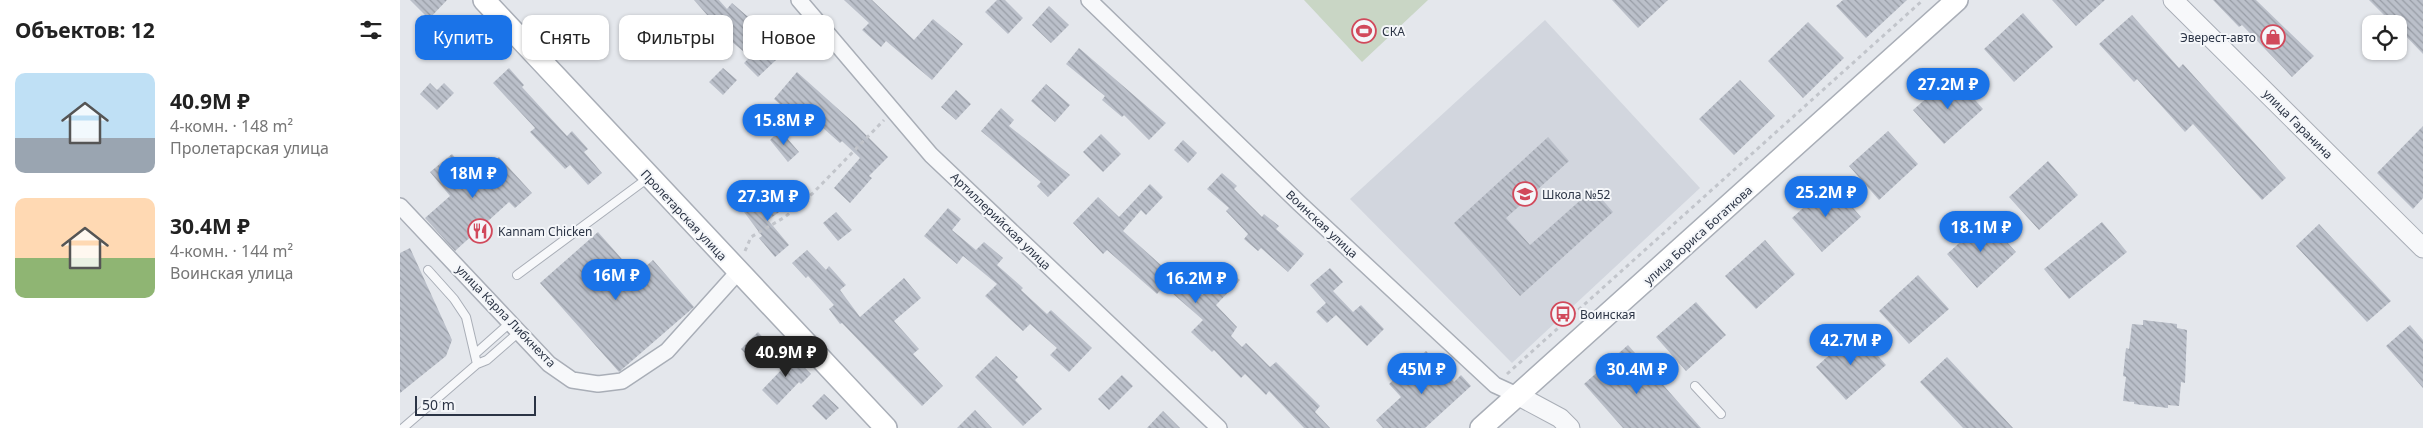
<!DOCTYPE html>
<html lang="ru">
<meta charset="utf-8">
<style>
:root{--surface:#fff;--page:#f6f6f6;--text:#222;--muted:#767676;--accent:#1a73e8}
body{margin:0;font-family:"Noto Sans",sans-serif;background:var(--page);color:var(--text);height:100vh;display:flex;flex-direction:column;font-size:19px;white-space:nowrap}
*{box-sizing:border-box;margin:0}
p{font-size:16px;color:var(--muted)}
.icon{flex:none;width:28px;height:28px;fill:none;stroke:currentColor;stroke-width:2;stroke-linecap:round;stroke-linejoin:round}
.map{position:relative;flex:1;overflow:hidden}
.sheet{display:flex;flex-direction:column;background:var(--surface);width:400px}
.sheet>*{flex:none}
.guide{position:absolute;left:15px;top:15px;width:475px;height:45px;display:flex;gap:10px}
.tools{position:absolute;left:1962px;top:15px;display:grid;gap:10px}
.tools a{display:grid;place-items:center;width:45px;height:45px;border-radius:10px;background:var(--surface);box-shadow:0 1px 4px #0004;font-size:25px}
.scale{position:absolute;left:15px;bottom:12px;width:121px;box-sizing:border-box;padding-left:5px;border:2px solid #2b3445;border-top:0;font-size:14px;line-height:18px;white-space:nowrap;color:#2b3445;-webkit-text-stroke:4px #f4f6f9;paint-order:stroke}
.price{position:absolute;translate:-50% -42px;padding:0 11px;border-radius:18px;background:var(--accent);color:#fff;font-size:16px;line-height:32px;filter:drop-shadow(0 1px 2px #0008)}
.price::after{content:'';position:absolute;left:50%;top:30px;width:15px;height:11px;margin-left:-8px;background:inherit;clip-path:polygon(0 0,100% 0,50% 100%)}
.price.selected{background:#222;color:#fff}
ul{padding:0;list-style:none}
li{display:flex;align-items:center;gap:15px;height:125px;padding:0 15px}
li span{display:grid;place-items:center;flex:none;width:140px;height:100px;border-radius:10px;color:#555}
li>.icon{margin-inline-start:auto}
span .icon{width:60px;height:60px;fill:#fffc;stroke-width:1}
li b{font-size:21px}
h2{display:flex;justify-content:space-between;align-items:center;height:60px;padding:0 15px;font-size:21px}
.tag{padding:0 18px;border-radius:10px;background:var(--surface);box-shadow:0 1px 4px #0004;font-size:18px;line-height:45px}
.tag.selected{background:var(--accent);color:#fff}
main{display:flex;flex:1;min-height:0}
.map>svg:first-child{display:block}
</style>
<main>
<section class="sheet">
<h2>Объектов: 12<svg class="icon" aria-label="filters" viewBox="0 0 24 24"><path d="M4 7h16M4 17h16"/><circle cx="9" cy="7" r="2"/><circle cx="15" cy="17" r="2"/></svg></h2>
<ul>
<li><span style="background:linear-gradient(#bfe0f5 65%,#9aa5b1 0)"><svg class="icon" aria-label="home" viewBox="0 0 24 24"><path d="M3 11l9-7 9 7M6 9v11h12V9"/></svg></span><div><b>40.9M ₽</b><p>4-комн. · 148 m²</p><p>Пролетарская улица</p></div></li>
<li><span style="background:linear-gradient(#ffd9b3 60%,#8fb573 0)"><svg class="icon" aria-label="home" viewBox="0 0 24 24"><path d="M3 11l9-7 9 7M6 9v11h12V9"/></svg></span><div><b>30.4M ₽</b><p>4-комн. · 144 m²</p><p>Воинская улица</p></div></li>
</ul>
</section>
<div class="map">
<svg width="2023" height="428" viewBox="0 0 2023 428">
<defs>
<pattern id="building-back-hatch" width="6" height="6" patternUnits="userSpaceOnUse" patternTransform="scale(1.25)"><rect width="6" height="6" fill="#bbc0ca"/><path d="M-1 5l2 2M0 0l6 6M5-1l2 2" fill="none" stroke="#989da6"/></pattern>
</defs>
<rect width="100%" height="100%" fill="#e4e7ec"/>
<!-- built -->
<path fill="#d2d6de" d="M1145 20 1300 188 1112 363 950 199Z"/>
<!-- pitch -->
<path fill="#c9d6c5" d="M904 0H1028L962 62Z"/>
<!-- building -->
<path fill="url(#building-back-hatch)" d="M10 0H47L29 19Z
M294 0H319L327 9 332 3 354 22 347 30 376 60 358 77 344 63 350 57 313 26 315 24Z
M444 0H472L514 40 533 19 563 44 532 80 486 41 481 47 462 30 469 23Z
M597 0H605L623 18 608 34 585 12Z
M1212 0H1268L1238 28Z
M1443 0H1507L1466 38 1436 6Z
M1652 0H1705L1676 26Z
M1813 0H1856L1914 56 1892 77 1842 25 1839 27Z
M1969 0H2023V54L1999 29V24H1993Z
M649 6 669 25 651 43 632 25Z
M1623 13 1653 47 1614 82 1584 49Z
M1732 15 1779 68 1783 64 1886 178 1862 200 1793 124 1785 132 1737 79 1734 82 1699 44Z
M1408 22 1444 58 1403 98 1368 61Z
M679 48 766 123 749 140 724 115 722 117 702 100 705 96 666 64Z
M109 68 124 85 122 87 167 136 172 131 188 149 184 152 202 173 188 185 170 165 165 169 130 132 135 128 93 83Z
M323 68 337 80 323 95 309 82Z
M397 72 456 125 488 157 469 176 472 178 450 203 434 188 460 158 442 141 440 143 397 105 390 113 374 99Z
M1553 75 1583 109 1544 144 1513 110Z
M1340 80 1375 116 1334 155 1299 119Z
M30 83 37 90 44 83 54 93 37 110 20 94Z
M646 84 670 105 655 122 631 101Z
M556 90 571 104 556 120 541 107Z
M601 108 614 120 609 126 670 175 648 197 637 186 641 182 581 131Z
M2023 126V198L2013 209 1977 173Z
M380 130 399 152 388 162 370 140Z
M1488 131 1518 164 1479 200 1449 166Z
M701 134 721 154 703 172 683 152Z
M1148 137 1169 161 1106 218 1130 245 1193 189 1213 212 1120 296 1054 223Z
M783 140 797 153 788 163 774 150Z
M52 154 74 180 99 157 132 193 115 208 109 202 55 251 25 218 50 196 30 172Z
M1648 161 1678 195 1639 230 1609 197Z
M822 173 837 186 834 189 862 217 864 214 879 226 876 229 904 254 888 272 861 248 858 251 844 239 848 234 826 211 829 208 807 189Z
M1431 183 1461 217 1422 252 1392 218Z
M750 184 763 197 746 215 741 210 723 231 791 292 794 288 802 295 827 269 840 280 816 305 837 327 831 336 842 347 846 343 870 367 876 362 920 406 915 412 930 428H904L869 391 866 395 845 374 841 378 814 350 812 352 791 332 803 320 764 286 757 294 707 250 703 254 673 223 698 197 719 217Z
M372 191 385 208 368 220 389 245 375 257 359 238 362 236 344 212Z
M548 208 561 219 552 230 576 250 584 242 603 258 597 265 623 288 621 290 647 314 651 310 692 348 669 372 650 355 657 348 630 324 623 331 585 296 597 284 563 256 557 264 524 236Z
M436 212 452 230 438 241 423 223Z
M1586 219 1616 252 1577 288 1547 254Z
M1702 222 1727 252 1669 299 1644 269Z
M1919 224 1991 301 1967 322 1896 246Z
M198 232 236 275 253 260 294 307 219 372 140 283Z
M1365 240 1395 274 1356 309 1325 276Z
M10 248 52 340 46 356 0 393V253Z
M407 250 426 270 429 266 446 285 440 290 460 317 504 278 521 298 494 321 519 349 513 354 543 386 522 406 442 323 440 324 429 309 434 305 408 276 406 278 392 263Z
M930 268 943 282 933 291 953 312 961 305 984 329 967 346 936 315 927 323 916 312 926 303 910 285Z
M1518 275 1549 309 1509 344 1479 311Z
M1296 302 1326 335 1286 371 1256 337Z
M1743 320 1777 324V328L1787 330 1785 383 1781 382 1779 406 1768 405V408L1734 404V402L1723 401 1726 377 1723 376 1726 348 1729 349 1732 324 1743 325Z
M2010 325 2023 340V388L1986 346Z
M1456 331 1486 365 1446 400 1416 367Z
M358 332 370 345 353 361 341 349Z
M1228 345 1301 428H1223L1184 384Z
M387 350 411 374 401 384 399 382 377 405 362 390 384 367 377 359Z
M1026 351 1054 382 1061 375 1071 386 1025 428H983L976 420 1001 397 989 384Z
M596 356 618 377 615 380 642 409 623 426 575 377Z
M1547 357 1613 428H1563L1520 382Z
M722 375 733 386 709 410 698 399Z
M424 394 439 408 426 420 412 406Z
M575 410 592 428H557Z
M763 411 780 428H747Z"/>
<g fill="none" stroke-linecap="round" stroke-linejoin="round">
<!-- service casing -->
<g stroke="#a9aeb7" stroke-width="10">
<path id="service" d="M117 275 248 178
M75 354 111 322
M77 364 87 360 119 332
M1295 386 1321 414
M3 428 77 364 66 317 54 299 28 270"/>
</g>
<!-- minor casing -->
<g stroke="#a9aeb7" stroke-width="18">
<path id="minor" d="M399 0 531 155 819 428
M689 0 899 203 1095 385 1119 396
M0 206 149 364 172 380 198 384 222 381 267 351 338 272"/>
</g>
<!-- tertiary casing -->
<g stroke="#a9aeb7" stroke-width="21">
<path id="tertiary" d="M1773 0 2023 248
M1119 396 1160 418 1170 428"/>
</g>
<!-- secondary casing -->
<g stroke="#a9aeb7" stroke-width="24">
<path id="secondary" d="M84 0 486 428
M1081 428 1557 0"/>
</g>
<!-- path -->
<path stroke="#c2c5cb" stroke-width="3" stroke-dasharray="4 4" stroke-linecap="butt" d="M345 251 351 237 385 217 413 193 484 120
M1107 374 1523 0"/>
<!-- service -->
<use href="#service" stroke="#f7f8fa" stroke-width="8"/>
<!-- minor -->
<use href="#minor" stroke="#f7f8fa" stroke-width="15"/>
<!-- tertiary -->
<use href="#tertiary" stroke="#f7f8fa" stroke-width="19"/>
<!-- secondary -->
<use href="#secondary" stroke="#fff" stroke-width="21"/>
</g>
<!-- icons -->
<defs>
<g id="stadium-ring" transform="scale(1.25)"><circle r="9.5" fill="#f4f6f9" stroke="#d1495b" stroke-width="1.5"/><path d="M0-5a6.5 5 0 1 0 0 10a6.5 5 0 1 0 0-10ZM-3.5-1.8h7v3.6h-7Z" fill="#d1495b"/></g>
<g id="shop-ring" transform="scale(1.25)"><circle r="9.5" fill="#f4f6f9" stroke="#d1495b" stroke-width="1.5"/><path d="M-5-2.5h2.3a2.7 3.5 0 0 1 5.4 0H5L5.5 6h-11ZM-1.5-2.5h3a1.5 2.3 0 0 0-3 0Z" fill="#d1495b"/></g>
<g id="school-ring" transform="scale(1.25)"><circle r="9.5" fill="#f4f6f9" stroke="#d1495b" stroke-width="1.5"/><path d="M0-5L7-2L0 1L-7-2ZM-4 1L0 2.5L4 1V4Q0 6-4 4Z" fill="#d1495b"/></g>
<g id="restaurant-ring" transform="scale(1.25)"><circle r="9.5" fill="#f4f6f9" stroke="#d1495b" stroke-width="1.5"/><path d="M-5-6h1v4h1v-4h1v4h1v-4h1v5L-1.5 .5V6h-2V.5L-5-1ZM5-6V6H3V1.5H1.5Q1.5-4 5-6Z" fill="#d1495b"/></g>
<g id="bus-ring" transform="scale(1.25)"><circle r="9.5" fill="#f4f6f9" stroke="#d1495b" stroke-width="1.5"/><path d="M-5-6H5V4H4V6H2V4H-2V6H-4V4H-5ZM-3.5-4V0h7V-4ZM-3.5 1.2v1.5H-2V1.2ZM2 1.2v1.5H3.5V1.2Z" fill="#d1495b"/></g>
</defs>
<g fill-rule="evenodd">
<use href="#stadium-ring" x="964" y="31"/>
<use href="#shop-ring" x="1873" y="37"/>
<use href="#school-ring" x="1125" y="194"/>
<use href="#restaurant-ring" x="80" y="231"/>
<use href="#bus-ring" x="1163" y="314"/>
</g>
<g text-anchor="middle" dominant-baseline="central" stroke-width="4" stroke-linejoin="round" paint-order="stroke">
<!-- poi labels -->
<g font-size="12" fill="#2b3445" stroke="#f4f6f9" text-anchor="start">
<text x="982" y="31">СКА</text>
<text x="1856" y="37" text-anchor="end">Эверест-авто</text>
<text x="1142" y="194">Школа №52</text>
<text x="98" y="231">Kannam Chicken</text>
<text x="1180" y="314">Воинская</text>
</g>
<!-- street labels -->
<g font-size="12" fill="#2b3445" stroke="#f4f6f9">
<text transform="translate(1898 124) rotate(45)">улица Гаранина</text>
<text transform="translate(284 215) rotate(47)">Пролетарская улица</text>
<text transform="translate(601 221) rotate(44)">Артиллерийская улица</text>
<text transform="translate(922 224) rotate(43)">Воинская улица</text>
<text transform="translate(1298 235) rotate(-42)">улица Бориса Богаткова</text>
<text transform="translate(106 316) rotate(46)">улица Карла Либкнехта</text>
</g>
</g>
</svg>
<div class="tools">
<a><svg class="icon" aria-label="locate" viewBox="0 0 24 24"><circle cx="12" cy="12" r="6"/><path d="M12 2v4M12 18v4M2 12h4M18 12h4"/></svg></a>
</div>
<div class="scale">50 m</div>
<b class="price" style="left:1548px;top:110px">27.2M ₽</b>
<b class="price" style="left:384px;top:146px">15.8M ₽</b>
<b class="price" style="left:73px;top:199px">18M ₽</b>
<b class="price" style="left:1426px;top:218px">25.2M ₽</b>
<b class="price" style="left:368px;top:222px">27.3M ₽</b>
<b class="price" style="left:1581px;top:253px">18.1M ₽</b>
<b class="price" style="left:216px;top:301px">16M ₽</b>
<b class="price" style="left:796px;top:304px">16.2M ₽</b>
<b class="price" style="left:1451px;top:366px">42.7M ₽</b>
<b class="price selected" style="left:386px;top:378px">40.9M ₽</b>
<b class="price" style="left:1022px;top:395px">45M ₽</b>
<b class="price" style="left:1237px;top:395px">30.4M ₽</b>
<div class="guide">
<a class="tag selected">Купить</a>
<a class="tag">Снять</a>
<a class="tag">Фильтры</a>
<a class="tag">Новое</a>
</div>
</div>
</main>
